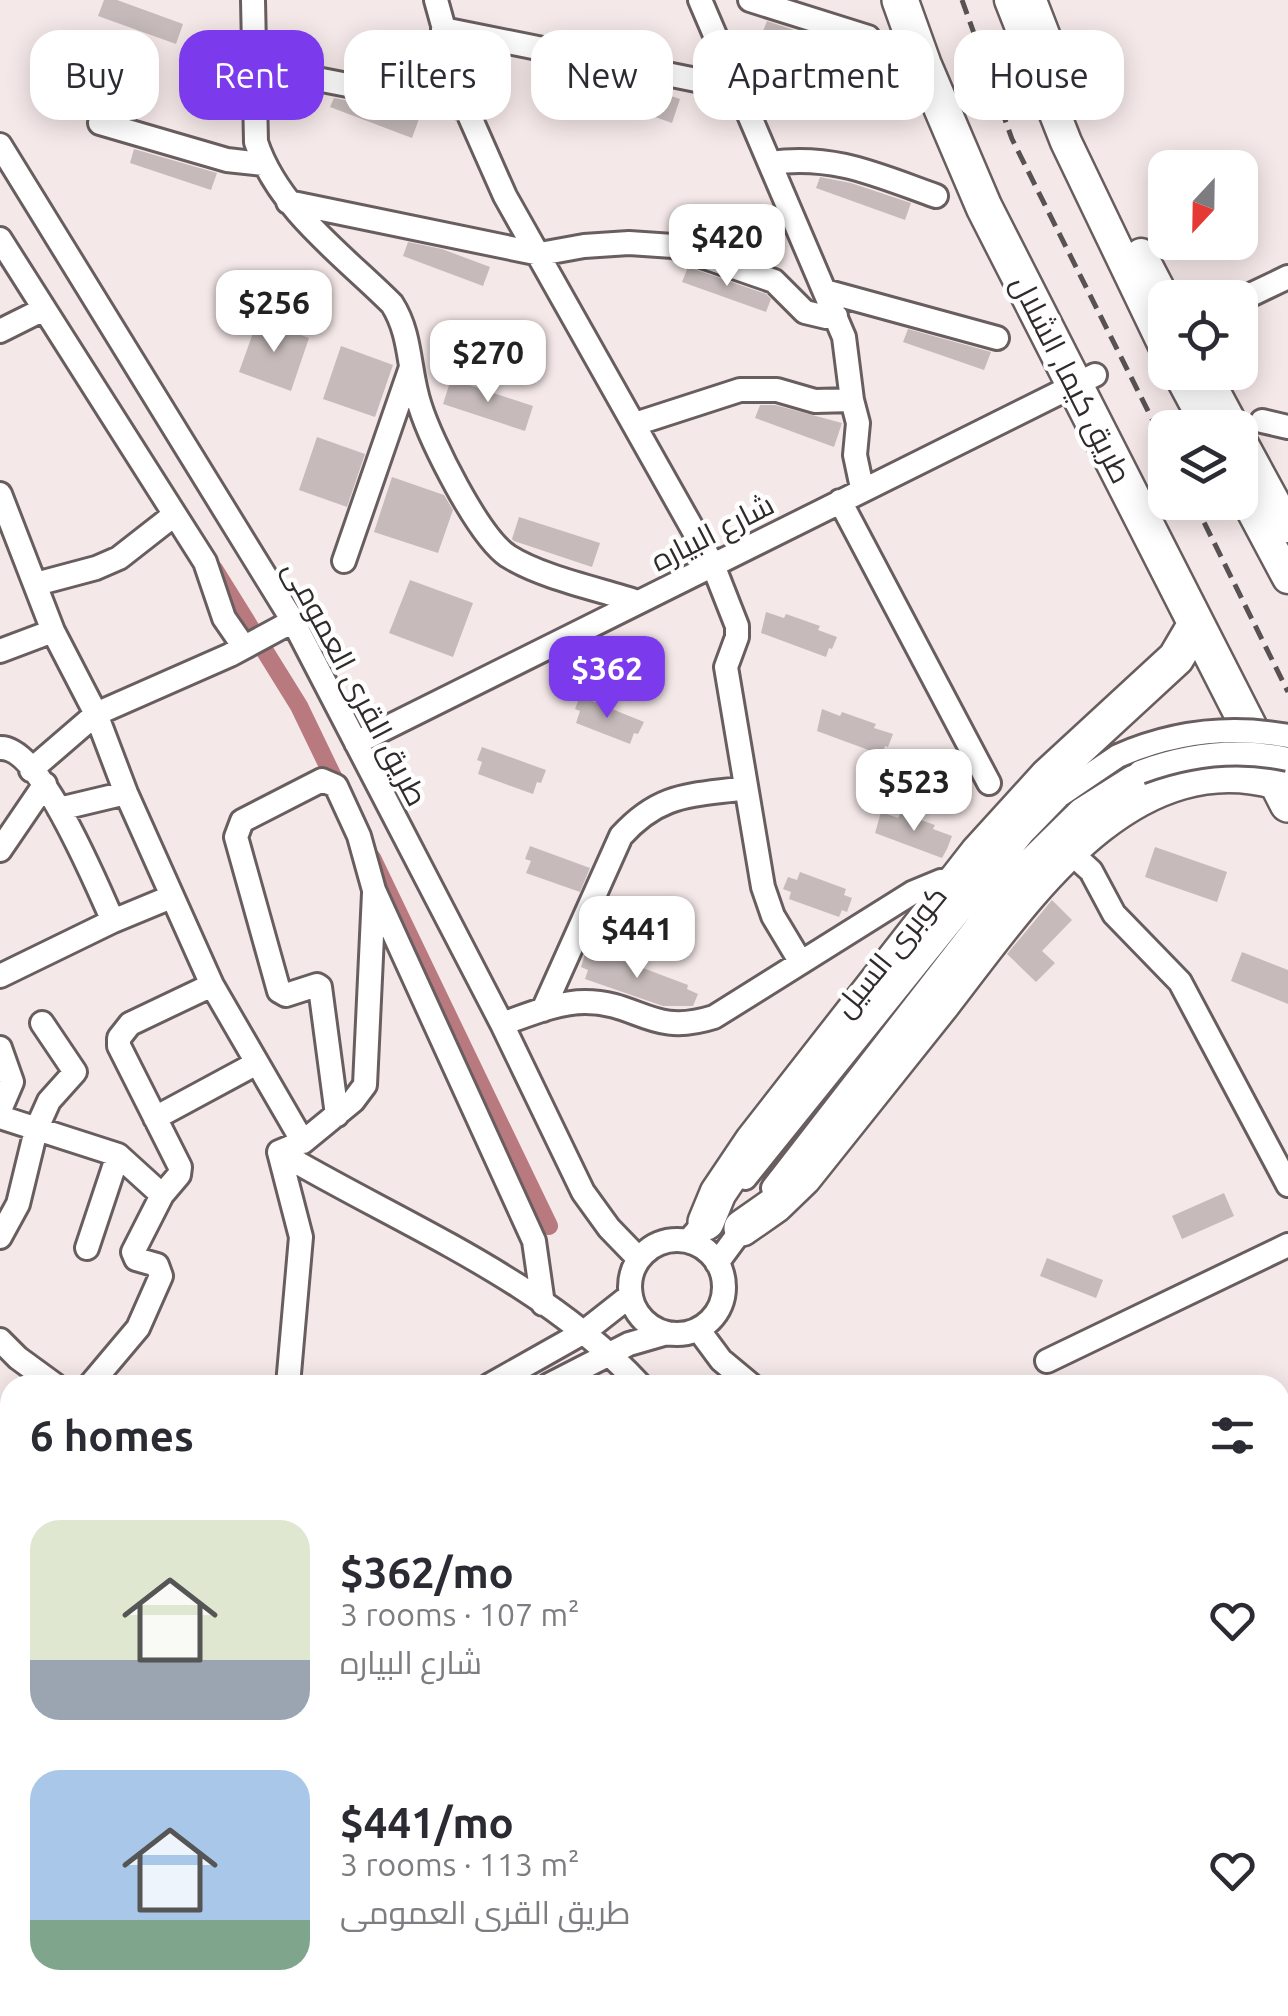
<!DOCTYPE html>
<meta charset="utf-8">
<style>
:root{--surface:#fff;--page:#f7f7f7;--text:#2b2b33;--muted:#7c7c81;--accent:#7c3aed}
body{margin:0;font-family:Ubuntu,Cairo,sans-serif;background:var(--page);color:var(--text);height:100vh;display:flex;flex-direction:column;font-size:38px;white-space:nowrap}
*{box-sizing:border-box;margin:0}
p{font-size:32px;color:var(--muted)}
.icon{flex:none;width:55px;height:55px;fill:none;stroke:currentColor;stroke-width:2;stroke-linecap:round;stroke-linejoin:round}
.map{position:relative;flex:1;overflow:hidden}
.panel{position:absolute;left:0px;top:1375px;width:1290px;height:642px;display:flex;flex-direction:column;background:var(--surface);border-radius:30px 30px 0 0;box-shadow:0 5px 25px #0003}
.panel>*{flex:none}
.banner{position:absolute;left:30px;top:30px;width:1230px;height:90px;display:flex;gap:20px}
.needle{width:65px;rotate:202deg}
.controls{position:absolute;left:1148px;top:150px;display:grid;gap:20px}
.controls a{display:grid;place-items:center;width:110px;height:110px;border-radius:20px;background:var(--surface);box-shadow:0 5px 25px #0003;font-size:50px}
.price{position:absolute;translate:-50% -85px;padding:0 22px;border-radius:20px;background:#fff;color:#222;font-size:32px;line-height:65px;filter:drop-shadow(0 2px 5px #0008)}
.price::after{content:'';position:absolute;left:50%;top:60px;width:30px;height:22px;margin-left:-15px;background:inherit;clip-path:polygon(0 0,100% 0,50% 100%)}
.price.current{background:var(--accent);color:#fff}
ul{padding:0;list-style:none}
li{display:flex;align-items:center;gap:30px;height:250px;padding:0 30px}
li span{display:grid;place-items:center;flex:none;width:280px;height:200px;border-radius:30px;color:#555}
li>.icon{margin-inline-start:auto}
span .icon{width:120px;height:120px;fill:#fffc;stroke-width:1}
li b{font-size:42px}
h2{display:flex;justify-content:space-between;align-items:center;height:120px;padding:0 30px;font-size:42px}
.pill{padding:0 35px;border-radius:30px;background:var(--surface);box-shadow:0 5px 25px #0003;font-size:35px;line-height:90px}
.pill.current{background:var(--accent);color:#fff}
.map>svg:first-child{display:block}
</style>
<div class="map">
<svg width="1288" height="2016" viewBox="0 0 1288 2016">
<rect width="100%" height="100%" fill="#f5e8e8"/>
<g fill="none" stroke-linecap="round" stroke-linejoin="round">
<!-- canal -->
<path stroke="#b8797f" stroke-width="18" d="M214 569 299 706 339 789
M372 858 549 1226
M1280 1663 1288 1667"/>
</g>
<!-- building -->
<path fill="#c6baba" d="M104 0H117L183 24 176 44 98 16Z
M767 21 848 48 840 70 759 41Z
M596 75 630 82 680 99 672 123 590 94Z
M334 98 407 112 420 116 412 138 330 107Z
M134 149 217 173 211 190 130 163Z
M820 177 851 183 911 203 905 220 816 188Z
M408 242 442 249 490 267 483 286 403 256Z
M688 267 766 294 771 299 766 312 682 282Z
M258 319 309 338 291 391 239 372Z
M908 329 991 352 984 370 903 342Z
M341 346 393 365 375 417 323 399Z
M451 379 533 406 525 431 443 404Z
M760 405H775L842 423 834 447 755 418Z
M317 437 365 454 347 507 299 490Z
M392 477 444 495 453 510 438 553 374 532Z
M519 517 600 543 592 567 514 541 512 539Z
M410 580 473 603 453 657 389 633Z
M766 612 784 618 786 614 820 626 818 630 837 637 832 649 829 648 826 657 761 633Z
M580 696 644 722 638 734 634 733 630 744 576 723 580 711 575 709Z
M822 709 840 716 842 712 876 724 874 728 893 734 888 747 885 746 882 755 817 731Z
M482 747 546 770 541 783 537 782 533 794 478 774 482 762 477 760Z
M881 812 898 818 901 813 935 825 933 829 952 836 947 849 942 858 875 833Z
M530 846 590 868 580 892 526 873 531 861 525 859Z
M1155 847 1227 872 1217 902 1145 877Z
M800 872 846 889 844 895 852 898 847 912 842 910 839 917 789 899 791 892 783 889 788 877 797 880Z
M1052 900 1072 920 1042 951 1055 963 1036 982 1007 954Z
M595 950 688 985 687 989 698 994 693 1006H663L585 979 588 970 581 967 585 954 593 957Z
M1242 952 1288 970V1004L1231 981Z
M1224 1193 1234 1216 1182 1239 1172 1216Z
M1047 1258 1103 1280 1096 1298 1040 1276Z"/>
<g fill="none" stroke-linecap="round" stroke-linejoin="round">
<!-- minor casing -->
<g stroke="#695e5f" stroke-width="28">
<path id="minor" d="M253 0 256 142C278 209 343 255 392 304 412 335 408 371 420 406 431 441 478 536 508 556 543 578 599 589 638 602
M436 0 466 108 505 196 713 565 737 626V637L726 667 763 887 773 916 800 961
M700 0 844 337 852 400 858 423 855 455 862 488
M750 0 868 37
M443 29 736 88
M255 67 466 108
M100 123 227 160 263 164
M0 145 293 621 502 1024 583 1192 609 1228 639 1259
M770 163C834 154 877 175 936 196
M288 202 540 254 584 246 629 243 673 246 774 281 805 312 826 317 836 316
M0 239 205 562 224 618 244 647
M825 291 997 338
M1240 300 1288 277
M0 331 44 309
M1262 421 1288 427
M635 424 740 390H777L815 401 852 400
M0 494 53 631 96 714 126 793 212 985 303 1142 279 1152 301 1237 288 1385
M840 501 989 783
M344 561 410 370
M36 584 96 568 119 558 174 515
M0 651 53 631
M356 743 1095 375
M0 748C40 746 97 886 113 921L171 897
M31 770 96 714 230 655 293 621
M59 809 126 793
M0 850 45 784
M1069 851 1091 871 1114 914 1180 982 1288 1185
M0 976 113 921
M543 1010 621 836C661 792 691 796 746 788
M502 1024C528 1015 557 1002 585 1002 639 1002 651 1037 714 1017L912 893 941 881 957 880
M0 1048 12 1082 0 1110
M337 1115 320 987 317 985 286 995 279 991 236 837 242 821 322 780 336 786 359 836 374 890 534 1241 543 1304
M0 1117 118 1155 162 1195
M155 1118 257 1063
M303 1142 353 1101 365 1085 374 893
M279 1152C401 1224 542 1279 640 1385
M745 1178 1023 833 1059 796 1118 756
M773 1188 1023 866 1080 810 1140 772
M0 1237 18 1204 36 1130 49 1101 75 1072 42 1023
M630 1287a47 47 0 1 1 94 0a47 47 0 1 1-94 0Z
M688 1241 713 1213
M87 1248 118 1155
M717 1263 751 1217
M698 1329 721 1360 751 1385
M0 1340 18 1358 55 1385
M1047 1361 1288 1245
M90 1385 138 1328 161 1276 157 1265 136 1259 133 1252 162 1195 179 1175 180 1167 119 1046V1038L130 1024 212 985
M490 1385 584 1332 631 1295
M549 1385 629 1344 667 1333
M1280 1613 1288 1617
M0 1665 10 1668
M1280 1676 1288 1680
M0 1729 10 1722
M0 1759 10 1752
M1280 1785H1288
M1280 1839 1288 1840
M1280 1896 1288 1897
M1288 1927 1280 1951 1288 1953
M0 1951 10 1957
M108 2008 125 2016
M510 2008 524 2016
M939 2008 972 2016
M585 2016 587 2008
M1062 2016 1063 2008
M1151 2016 1154 2008
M1259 2016 1261 2008
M1278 2016 1288 1986"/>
</g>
<!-- major casing -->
<g stroke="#695e5f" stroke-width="35">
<path id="major" d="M1010 0 1066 142 1165 348
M1033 6 1069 99
M1141 254 1165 300
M1178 372 1208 428
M1204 372 1234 428
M1240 439 1288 527
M1240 488 1288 578"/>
</g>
<!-- highway casing -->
<g stroke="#695e5f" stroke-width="40">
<path id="highway" d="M900 0 923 64 984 207 1288 804
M706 1222 718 1193 753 1141 978 853 1048 776 1176 658 1196 624
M742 1228 775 1205 803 1178C849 1120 896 1062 942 1004 1021 903 1125 740 1276 781"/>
</g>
<!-- path -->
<path stroke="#998f8f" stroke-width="2.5" stroke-dasharray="2.5 8" stroke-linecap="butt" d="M638 2008 654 2016
M856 2008 891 2016
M677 2016 680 2008"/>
<!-- minor -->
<use href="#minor" stroke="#fff" stroke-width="22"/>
<!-- major -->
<use href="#major" stroke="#fff" stroke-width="30"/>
<!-- highway -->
<use href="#highway" stroke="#fff" stroke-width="35"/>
<!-- rail -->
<path stroke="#585252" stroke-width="5" stroke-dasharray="15 8" stroke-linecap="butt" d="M962 0 1012 139 1165 445
M1194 502 1288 692"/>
<!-- minor-bridge casing -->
<g stroke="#695e5f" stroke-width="28" stroke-linecap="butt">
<path id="minor-bridge" d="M1118 756C1173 732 1228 725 1288 736
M1140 772C1188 754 1237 748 1288 759"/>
</g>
<!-- minor-bridge -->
<use href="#minor-bridge" stroke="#fff" stroke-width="22"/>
</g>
<g text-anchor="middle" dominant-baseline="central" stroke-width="9" stroke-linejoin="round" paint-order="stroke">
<!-- street labels -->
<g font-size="30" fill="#312c2c" stroke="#fff">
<text transform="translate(1072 379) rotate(63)">طريق كيما, الشلال</text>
<text transform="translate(712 532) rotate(-27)">شارع البياره</text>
<text transform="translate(356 683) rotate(62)">طريق القرى العمومى</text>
<text transform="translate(890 951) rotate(-51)">كوبرى السيل</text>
</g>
</g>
</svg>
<div class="controls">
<a><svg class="needle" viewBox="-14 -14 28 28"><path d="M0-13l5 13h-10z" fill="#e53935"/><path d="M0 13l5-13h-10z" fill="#7c7c81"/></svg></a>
<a><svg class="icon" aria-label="locate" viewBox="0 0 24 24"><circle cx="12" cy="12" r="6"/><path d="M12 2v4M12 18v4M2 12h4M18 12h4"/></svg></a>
<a><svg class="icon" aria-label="layers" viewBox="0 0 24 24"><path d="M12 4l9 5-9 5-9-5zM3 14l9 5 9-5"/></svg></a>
</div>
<b class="price" style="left:727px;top:289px">$420</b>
<b class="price" style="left:274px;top:355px">$256</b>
<b class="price" style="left:488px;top:405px">$270</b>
<b class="price current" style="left:607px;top:721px">$362</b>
<b class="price" style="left:914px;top:834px">$523</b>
<b class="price" style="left:637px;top:981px">$441</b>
<div class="banner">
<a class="pill">Buy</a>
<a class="pill current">Rent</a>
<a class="pill">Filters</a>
<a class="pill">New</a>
<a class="pill">Apartment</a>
<a class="pill">House</a>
</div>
<section class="panel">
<h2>6 homes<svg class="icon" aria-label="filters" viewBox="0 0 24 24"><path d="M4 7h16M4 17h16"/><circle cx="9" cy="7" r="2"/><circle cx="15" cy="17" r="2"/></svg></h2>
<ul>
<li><span style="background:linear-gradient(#dfe7d0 70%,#9aa5b1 0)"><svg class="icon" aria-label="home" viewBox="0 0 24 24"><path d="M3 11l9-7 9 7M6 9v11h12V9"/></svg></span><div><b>$362/mo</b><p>3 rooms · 107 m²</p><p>شارع البياره</p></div><svg class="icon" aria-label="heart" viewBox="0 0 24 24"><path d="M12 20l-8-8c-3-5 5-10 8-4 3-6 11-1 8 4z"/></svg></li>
<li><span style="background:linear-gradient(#a9c7e8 75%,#7fa58c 0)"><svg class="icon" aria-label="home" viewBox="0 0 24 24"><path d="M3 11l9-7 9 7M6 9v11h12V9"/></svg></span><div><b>$441/mo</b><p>3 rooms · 113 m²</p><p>طريق القرى العمومى</p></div><svg class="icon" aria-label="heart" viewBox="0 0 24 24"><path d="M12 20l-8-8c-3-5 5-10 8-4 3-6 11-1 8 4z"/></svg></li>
</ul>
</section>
</div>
